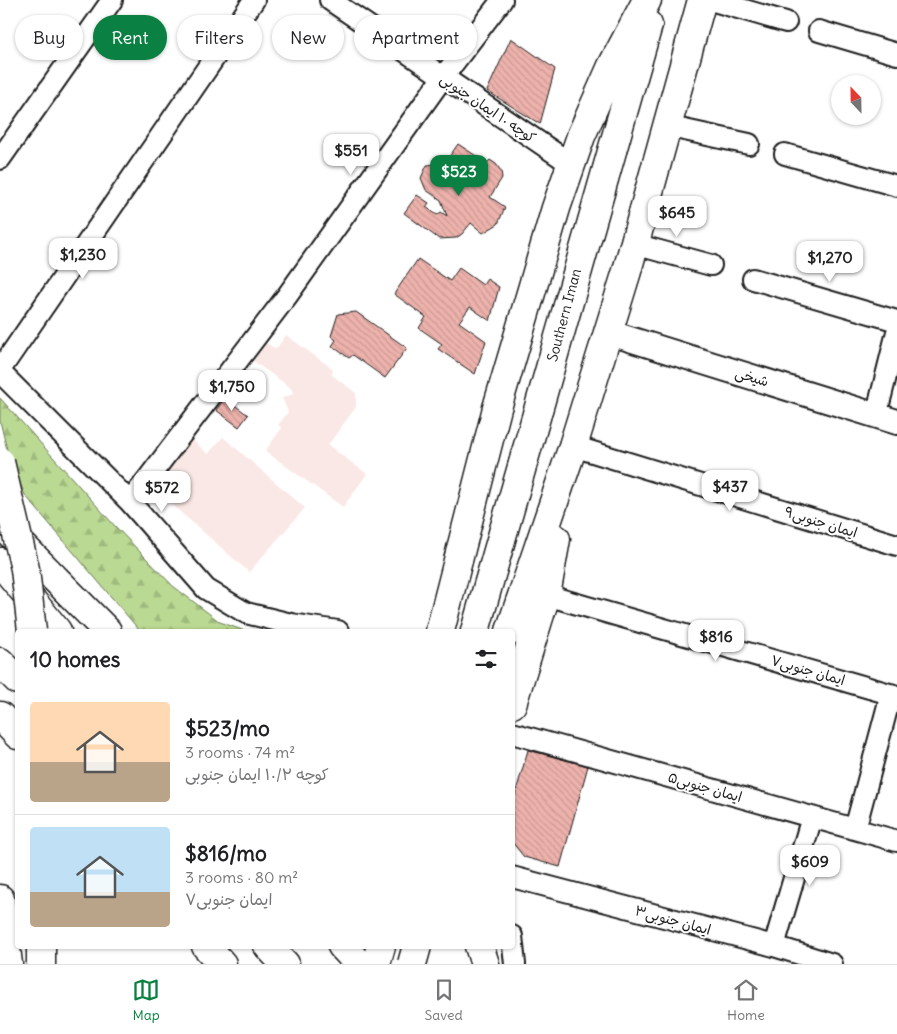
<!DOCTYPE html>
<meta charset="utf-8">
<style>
:root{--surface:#fff;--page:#f6f6f6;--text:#202124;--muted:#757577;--line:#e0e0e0;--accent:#0b8043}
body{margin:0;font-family:Delius,"Playpen Sans Arabic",sans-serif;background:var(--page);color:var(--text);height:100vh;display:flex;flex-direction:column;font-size:19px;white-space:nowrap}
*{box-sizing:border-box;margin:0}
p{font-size:16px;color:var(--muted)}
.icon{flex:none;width:28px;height:28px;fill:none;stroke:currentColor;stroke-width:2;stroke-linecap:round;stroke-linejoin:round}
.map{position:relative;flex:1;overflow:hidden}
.details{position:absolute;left:15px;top:629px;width:500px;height:320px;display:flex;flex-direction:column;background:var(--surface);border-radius:5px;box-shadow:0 1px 4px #0004}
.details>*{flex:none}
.hud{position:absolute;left:15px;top:15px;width:500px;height:45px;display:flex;gap:10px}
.needle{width:32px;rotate:338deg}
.buttons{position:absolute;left:831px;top:75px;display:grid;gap:10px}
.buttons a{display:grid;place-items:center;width:50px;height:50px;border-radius:50%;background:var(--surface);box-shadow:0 1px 4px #0004;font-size:25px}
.price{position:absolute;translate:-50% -42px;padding:0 11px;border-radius:10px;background:#fff;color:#222;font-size:16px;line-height:32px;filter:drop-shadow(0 1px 2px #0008)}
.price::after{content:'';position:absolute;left:50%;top:30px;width:15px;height:11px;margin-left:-8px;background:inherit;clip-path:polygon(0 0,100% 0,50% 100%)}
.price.selected{background:var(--accent);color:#fff}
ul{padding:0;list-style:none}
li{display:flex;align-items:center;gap:15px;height:125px;padding:0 15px}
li+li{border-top:1px solid var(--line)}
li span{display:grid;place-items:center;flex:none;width:140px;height:100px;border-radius:5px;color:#555}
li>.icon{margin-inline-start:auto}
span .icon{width:60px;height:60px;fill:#fffc;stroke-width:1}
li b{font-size:21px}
h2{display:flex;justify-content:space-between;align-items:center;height:60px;padding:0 15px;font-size:21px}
.chip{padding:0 18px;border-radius:22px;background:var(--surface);box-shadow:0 1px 4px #0004;font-size:18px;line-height:45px}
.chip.selected{background:var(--accent);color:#fff}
.tab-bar{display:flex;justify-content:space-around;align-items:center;height:70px;border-top:1px solid var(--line);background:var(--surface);font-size:14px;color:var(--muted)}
.tab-bar a{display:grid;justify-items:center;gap:2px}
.tab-bar .selected{color:var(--accent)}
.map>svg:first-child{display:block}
</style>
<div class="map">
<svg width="897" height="964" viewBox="0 0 897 964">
<defs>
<pattern id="forest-firs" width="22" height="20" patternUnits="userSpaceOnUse" patternTransform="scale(1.25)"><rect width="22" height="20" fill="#bad992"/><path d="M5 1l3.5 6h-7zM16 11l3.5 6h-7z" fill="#9fba7d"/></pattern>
<pattern id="building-back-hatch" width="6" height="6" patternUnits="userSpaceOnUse" patternTransform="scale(1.25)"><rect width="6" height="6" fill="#edb2ac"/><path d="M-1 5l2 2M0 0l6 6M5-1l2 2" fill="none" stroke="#cb9893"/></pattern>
</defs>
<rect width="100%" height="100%" fill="#fff"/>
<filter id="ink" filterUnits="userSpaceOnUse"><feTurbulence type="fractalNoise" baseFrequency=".02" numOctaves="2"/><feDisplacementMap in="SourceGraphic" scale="10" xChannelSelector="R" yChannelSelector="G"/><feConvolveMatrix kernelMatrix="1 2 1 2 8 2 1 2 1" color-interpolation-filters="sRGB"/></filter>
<g filter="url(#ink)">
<!-- built -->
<path fill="#fae8e6" d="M286 335 333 369 332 375 356 393V407L328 445 367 474 343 507 265 451 282 428 278 425 288 412 282 398 293 394 291 388 253 361 266 343 276 349Z
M188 436 208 454 223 437 305 508 249 572 147 483Z"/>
<!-- forest -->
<path fill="url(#forest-firs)" stroke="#6b7a57" d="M0 398 114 525 173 586 220 622 245 631H140L25 495 9 458 0 421Z"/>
<!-- building -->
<path fill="url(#building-back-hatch)" stroke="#1c1c1c" d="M511 38 555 69 540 124 487 91Z
M458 144 487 163 490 160 496 164 501 171 502 178 490 197 505 207 498 224 483 233 471 223 462 234 456 238 439 239 404 213 417 195 429 203 426 207 437 215 441 212 447 216 441 200 426 190 421 178 427 165 437 164 450 169 459 180 467 179 472 173 449 157Z
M418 259 450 281 459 268 483 285 487 279 499 287 490 321 470 307 459 322 486 341 475 374 438 349 442 344 419 328 426 317 394 294Z
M356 312 407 348 385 378 353 355 349 358 332 346 336 340 331 336 338 314Z
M225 398 248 415 239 427 216 410Z
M528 750 588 766 560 867 524 857 512 842V805Z"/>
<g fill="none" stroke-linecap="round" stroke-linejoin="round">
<!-- minor casing -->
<g stroke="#1c1c1c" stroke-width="24">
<path id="minor" d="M330 0 571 164
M710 0 786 22
M819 31 897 54
M666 126 749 144
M785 154 897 186
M0 159 112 0
M634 244 711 265
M753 279 897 321
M0 370 254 0
M0 372 130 502 206 589 246 613 291 624 338 631
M876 416 897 332
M573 446 897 545
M130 502 287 296 443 77 502 0
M546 595 897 696
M512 733 897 841
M855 829 891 694
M512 877 774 946 832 964
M512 936 515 964
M774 946 812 817"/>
</g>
<!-- tertiary casing -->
<g stroke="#1c1c1c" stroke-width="28">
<path id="tertiary" d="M607 332 897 422"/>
</g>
<!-- primary casing -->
<g stroke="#1c1c1c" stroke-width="31">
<path id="primary" d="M11 534 107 631
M440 631 497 408 556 208 581 136 612 66 647 0
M475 631 648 25
M510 631 573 446 627 271 702 0
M512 704 546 595 556 539
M479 946 485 964"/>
</g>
<!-- trunk casing -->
<g stroke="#1c1c1c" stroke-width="31">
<path id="trunk" d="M0 562 57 631
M0 662 18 680
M0 716 18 735
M0 899 8 964
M41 946V964
M206 946 222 964
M268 946 285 964
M342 946 359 964
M376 964 381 946"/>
</g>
<!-- minor -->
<use href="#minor" stroke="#fff" stroke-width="20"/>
<!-- tertiary -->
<use href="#tertiary" stroke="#fff" stroke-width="24"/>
<!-- primary -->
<use href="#primary" stroke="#fff" stroke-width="28"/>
<!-- trunk -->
<use href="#trunk" stroke="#fff" stroke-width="28"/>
<!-- trunk-bridge casing -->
<g stroke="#1c1c1c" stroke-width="31" stroke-linecap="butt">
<path id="trunk-bridge" d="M0 462 25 569 32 631
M412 964 417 946"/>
</g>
<!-- trunk-bridge -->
<use href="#trunk-bridge" stroke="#fff" stroke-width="28"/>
</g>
</g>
<g text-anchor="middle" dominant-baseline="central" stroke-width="4" stroke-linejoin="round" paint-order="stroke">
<!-- street labels -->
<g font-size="14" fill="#1c1c1c" stroke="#fff">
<text transform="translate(488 108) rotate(34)">کوچه ۱۰ ایمان جنوبی</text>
<text transform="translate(564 315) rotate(-75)">Southern Iman</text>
<text transform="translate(752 377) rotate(17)">شیخی</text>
<text transform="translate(821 522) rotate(17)">ایمان جنوبی۹</text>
<text transform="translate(808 670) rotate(16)">ایمان جنوبی۷</text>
<text transform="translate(705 787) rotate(16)">ایمان جنوبی۵</text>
<text transform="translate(673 920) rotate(15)">ایمان جنوبی۳</text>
</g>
</g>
</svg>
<div class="buttons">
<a><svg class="needle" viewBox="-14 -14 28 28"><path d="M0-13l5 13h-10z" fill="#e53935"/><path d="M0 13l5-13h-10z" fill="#757577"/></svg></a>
</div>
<b class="price" style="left:351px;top:176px">$551</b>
<b class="price selected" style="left:459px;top:197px">$523</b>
<b class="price" style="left:677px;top:238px">$645</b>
<b class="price" style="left:83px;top:280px">$1,230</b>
<b class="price" style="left:830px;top:283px">$1,270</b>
<b class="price" style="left:232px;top:412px">$1,750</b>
<b class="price" style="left:730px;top:512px">$437</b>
<b class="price" style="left:162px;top:513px">$572</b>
<b class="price" style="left:716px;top:662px">$816</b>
<b class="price" style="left:810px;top:887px">$609</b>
<div class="hud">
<a class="chip">Buy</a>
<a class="chip selected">Rent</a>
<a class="chip">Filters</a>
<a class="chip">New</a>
<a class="chip">Apartment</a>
</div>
<section class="details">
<h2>10 homes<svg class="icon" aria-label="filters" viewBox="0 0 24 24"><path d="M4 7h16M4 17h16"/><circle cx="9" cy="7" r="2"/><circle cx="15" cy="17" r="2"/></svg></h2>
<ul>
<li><span style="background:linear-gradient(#ffd9b3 60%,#b9a48a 0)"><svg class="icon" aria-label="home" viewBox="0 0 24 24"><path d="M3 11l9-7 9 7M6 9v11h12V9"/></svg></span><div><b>$523/mo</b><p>3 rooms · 74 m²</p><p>کوچه ۱۰/۲ ایمان جنوبی</p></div></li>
<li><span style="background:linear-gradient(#bfe0f5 65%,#b9a48a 0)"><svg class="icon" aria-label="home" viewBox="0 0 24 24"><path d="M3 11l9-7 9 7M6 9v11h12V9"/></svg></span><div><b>$816/mo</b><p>3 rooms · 80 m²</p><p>ایمان جنوبی۷</p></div></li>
</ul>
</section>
</div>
<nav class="tab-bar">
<a class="selected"><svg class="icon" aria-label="map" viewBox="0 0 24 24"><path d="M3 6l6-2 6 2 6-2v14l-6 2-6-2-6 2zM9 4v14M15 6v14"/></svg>Map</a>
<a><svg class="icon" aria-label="saved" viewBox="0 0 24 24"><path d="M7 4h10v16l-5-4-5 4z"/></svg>Saved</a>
<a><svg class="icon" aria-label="home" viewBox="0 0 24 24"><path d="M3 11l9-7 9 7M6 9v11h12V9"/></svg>Home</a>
</nav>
